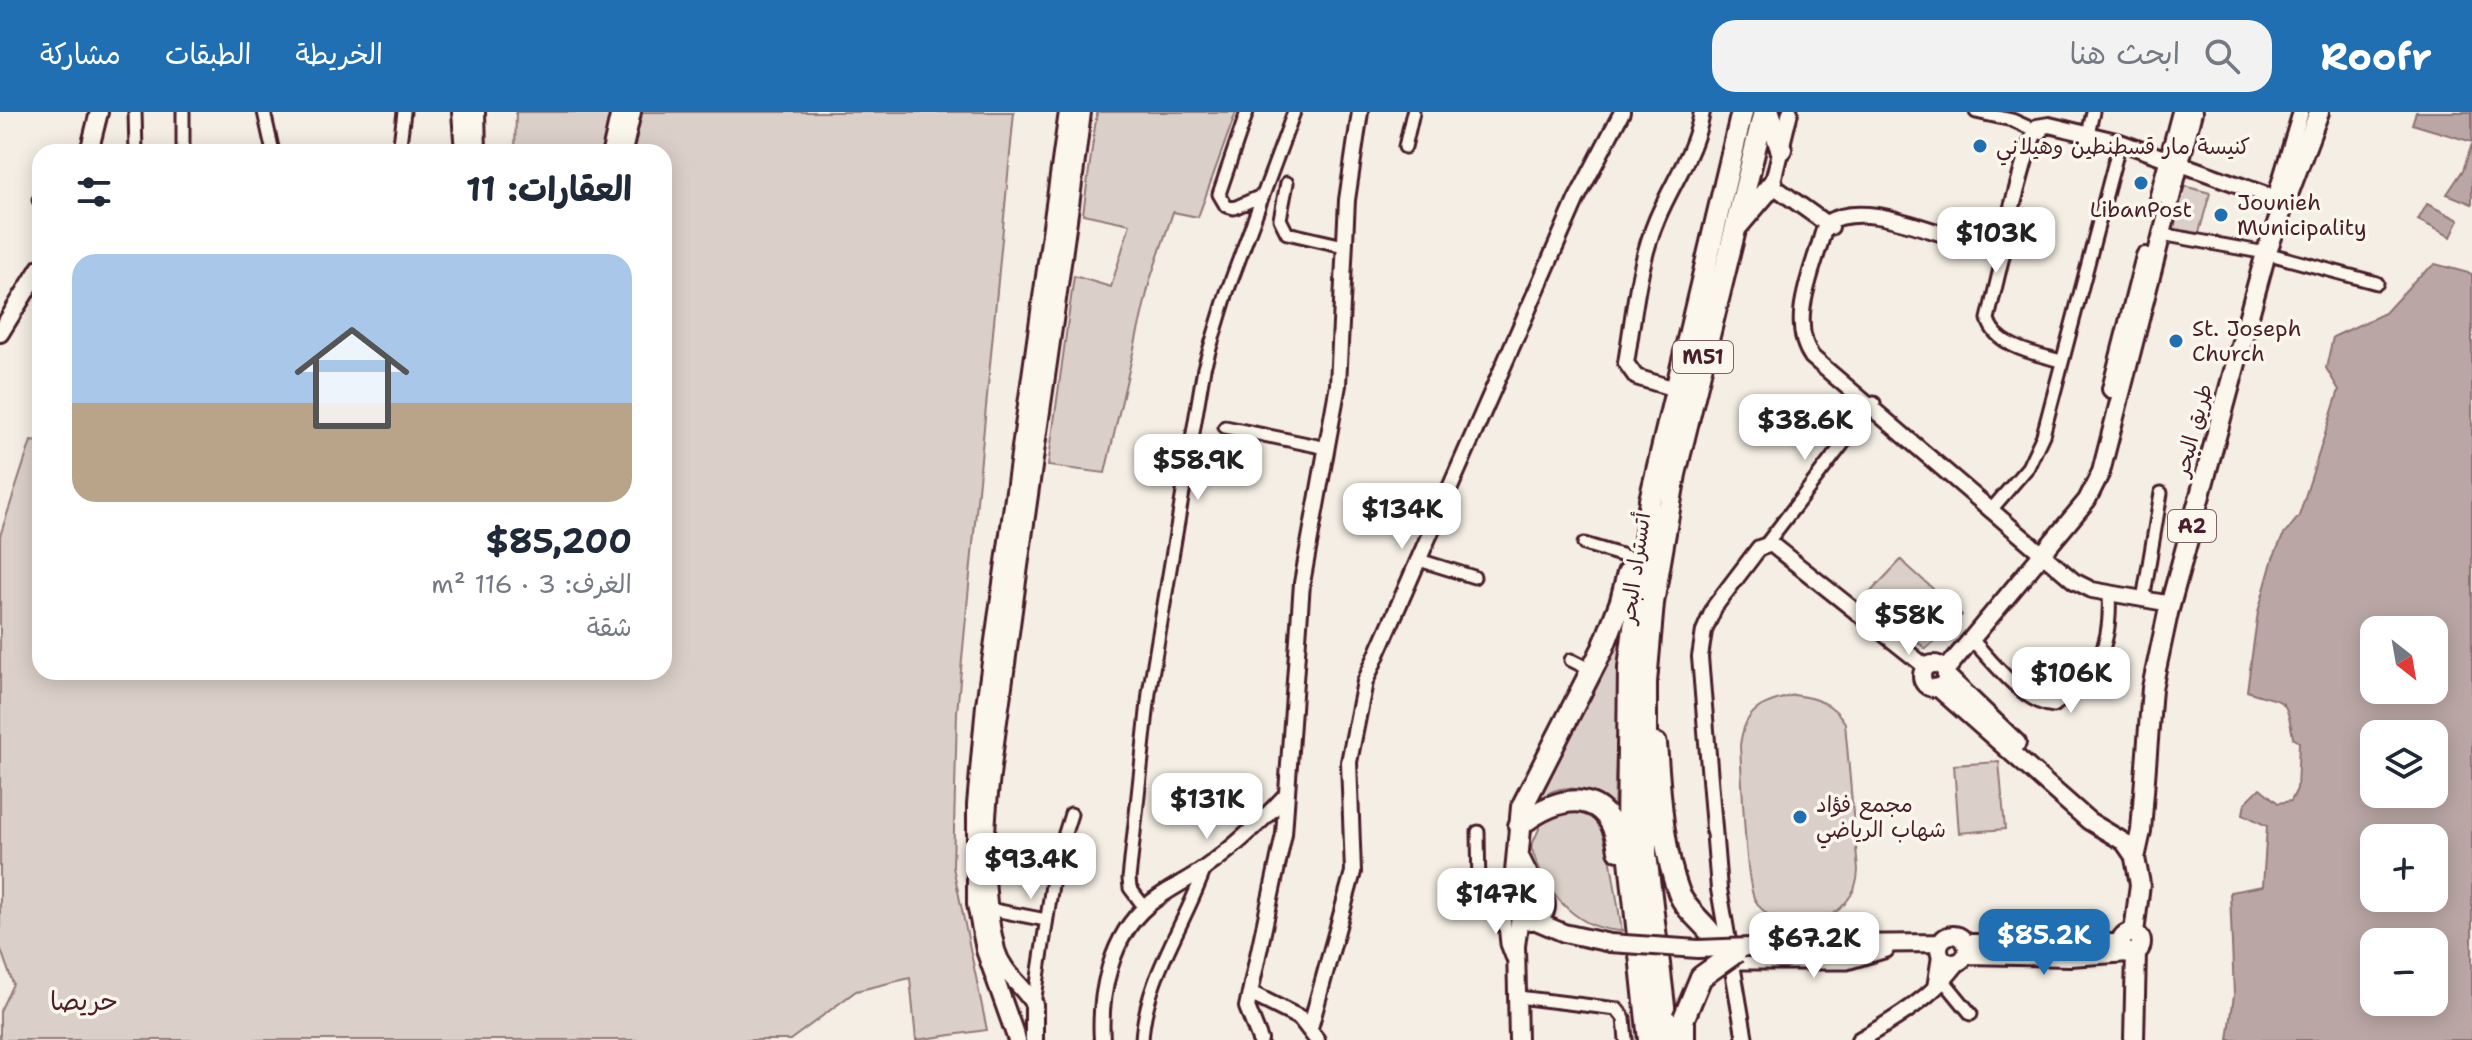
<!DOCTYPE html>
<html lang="ar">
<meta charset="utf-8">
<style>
:root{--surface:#fff;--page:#f2f2f3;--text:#1f2937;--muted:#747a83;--accent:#1f6fb2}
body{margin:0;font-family:"Shantell Sans","Playpen Sans Arabic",sans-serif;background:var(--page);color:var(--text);direction:rtl;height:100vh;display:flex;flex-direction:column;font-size:30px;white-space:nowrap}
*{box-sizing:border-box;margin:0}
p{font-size:26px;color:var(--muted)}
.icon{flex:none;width:44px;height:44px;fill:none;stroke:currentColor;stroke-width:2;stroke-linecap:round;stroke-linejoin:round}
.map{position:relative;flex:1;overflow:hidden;direction:ltr}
.details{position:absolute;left:32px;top:32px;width:640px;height:536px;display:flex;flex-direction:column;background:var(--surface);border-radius:24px;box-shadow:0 4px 20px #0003;direction:rtl}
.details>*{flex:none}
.needle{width:52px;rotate:149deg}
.fabs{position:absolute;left:2360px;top:504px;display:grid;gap:16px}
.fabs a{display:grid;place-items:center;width:88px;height:88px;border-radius:16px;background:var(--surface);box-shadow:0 4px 20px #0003;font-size:40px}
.price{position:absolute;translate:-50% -68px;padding:0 18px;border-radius:16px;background:#fff;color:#222;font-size:26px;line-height:52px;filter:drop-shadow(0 2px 4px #0008)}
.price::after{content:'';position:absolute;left:50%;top:48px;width:24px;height:18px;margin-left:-12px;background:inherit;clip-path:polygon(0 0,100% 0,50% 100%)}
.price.selected{background:var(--accent);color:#fff}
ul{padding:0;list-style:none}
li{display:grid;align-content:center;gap:16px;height:424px;padding:0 40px}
li span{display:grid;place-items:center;height:248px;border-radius:24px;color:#555}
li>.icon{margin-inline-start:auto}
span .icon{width:144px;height:144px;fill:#fffc;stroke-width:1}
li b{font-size:34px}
h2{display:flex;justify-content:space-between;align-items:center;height:96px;padding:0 40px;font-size:34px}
header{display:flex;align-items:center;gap:48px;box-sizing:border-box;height:112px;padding:0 40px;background:var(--accent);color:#fff}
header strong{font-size:38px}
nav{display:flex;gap:44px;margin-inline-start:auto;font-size:28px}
.search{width:560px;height:72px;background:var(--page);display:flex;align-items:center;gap:20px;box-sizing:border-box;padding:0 28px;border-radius:24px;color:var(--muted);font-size:30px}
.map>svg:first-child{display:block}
</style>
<header>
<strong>Roofr</strong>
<div class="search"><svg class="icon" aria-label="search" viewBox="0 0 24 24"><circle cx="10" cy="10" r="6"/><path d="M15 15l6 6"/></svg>ابحث هنا</div>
<nav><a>الخريطة</a><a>الطبقات</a><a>مشاركة</a></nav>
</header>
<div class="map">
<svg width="2472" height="928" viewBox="0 0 2472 928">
<rect width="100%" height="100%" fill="#f4eee4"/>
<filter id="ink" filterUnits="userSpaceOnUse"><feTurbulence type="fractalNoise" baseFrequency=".0125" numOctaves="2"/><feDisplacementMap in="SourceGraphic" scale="16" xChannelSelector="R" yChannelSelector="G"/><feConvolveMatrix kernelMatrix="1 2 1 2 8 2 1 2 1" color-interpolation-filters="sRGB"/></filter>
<g filter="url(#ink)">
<!-- green -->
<path fill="#dbd0c9" stroke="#92787a" stroke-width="2" d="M516 0H1014L957 600 953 755 987 918 916 928 910 866 856 879 790 928H0V899L13 872 0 835V424L31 329 40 330V560H664V181L669 166 664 164V40H515Z
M1097 0H1236L1198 105 1173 100 1150 168 1105 361 1048 354 1074 164 1111 175 1130 112 1083 102Z
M2184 74 2210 81 2197 128 2172 121Z
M1901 448 1962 503 1926 537 1863 488Z
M1621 519 1614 697C1599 682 1572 670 1551 680 1543 684 1543 689 1534 688L1585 596Z
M1794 583C1817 586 1833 591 1845 611L1858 758C1857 811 1781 833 1755 788 1745 770 1742 662 1740 634 1744 597 1761 592 1794 583Z
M1999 650 2005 717 1959 721 1954 653Z
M1573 697 1598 707 1606 719 1622 819C1572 817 1546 779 1531 735L1543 708Z"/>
<!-- water -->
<path fill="#baa7a5" stroke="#8d7174" stroke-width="2" fill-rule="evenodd" d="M2416 0H2472V30L2412 12Z
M2472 32V92L2447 82 2463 58Z
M2427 92 2459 108 2451 125 2418 108Z
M2435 152 2472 162V928H2228L2234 883 2230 780 2263 774 2267 714 2243 702 2245 691 2260 676 2278 691 2291 689 2297 677 2299 630 2293 626C2286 581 2285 593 2247 579L2258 500 2273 446 2283 424 2299 404 2339 278 2326 256 2333 225 2385 201 2417 166ZM2434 518V578H2374V518ZM2374 622H2434V682H2374ZM2434 726V786H2374V726ZM2434 830V890H2374V830Z"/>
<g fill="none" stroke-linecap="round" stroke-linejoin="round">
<!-- minor casing -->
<g stroke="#4a1f2b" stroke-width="17">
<path id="minor" d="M135 0 136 40
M264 0 273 40
M1247 0 1219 82 1226 94 1234 96 1261 84
M1976 0 2012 8 2041 21
M2087 27 2093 0
M1405 35 1413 0
M183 40V0
M399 40 404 0
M1287 71 1280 107 1287 121 1344 134
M39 88 40 87
M2161 122 2266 141 2377 171
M2001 135 2003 144 1988 207C1995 235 2037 242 2061 249
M1225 315 1327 336
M1990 399 2028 355 2043 323 2120 30
M1767 431 1874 291
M1584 432 1631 446
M1419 448 1474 465
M2144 482 2161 381
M1971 527C1992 548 2023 592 2054 594 2098 560 2112 536 2109 482
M1571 548 1591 558
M1478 720 1479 777 1503 793 1507 832 1512 845
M1145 796 1130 776 1129 767 1149 581 1204 256 1227 180 1294 0
M989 797 1046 808
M1734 851H1847L1887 839
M1944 869 1971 902
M1518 885 1617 897 1624 906 1626 928
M1034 892 1055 753 1071 702
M1142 928C1145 867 1185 813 1205 756"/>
</g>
<!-- tertiary casing -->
<g stroke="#4a1f2b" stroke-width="20">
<path id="tertiary" d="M1790 0 1772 73 1831 115
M2275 86 2301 0
M1675 277 1636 265 1626 251C1634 203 1638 152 1657 107 1672 71 1696 39 1702 0
M2171 492 2092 478 2074 469 1812 245C1788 211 1812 160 1822 124L1826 111C1872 83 1950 134 2001 135L2028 37 2037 15 2049 13 2120 30 2283 89
M1935 876 1940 844
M1250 881 1300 906 1317 928
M1310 916 1353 760 1349 650 1365 570 1576 88 1622 0
M1102 928C1099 882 1111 824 1148 793 1166 778 1187 769 1205 756 1235 735 1262 709 1287 682
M1260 928 1247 895 1284 722 1302 471 1338 273 1347 88 1360 0
M1745 928 1719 777 1700 545 1704 519 1715 494 1759 436 1771 432 1926 555
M1859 928C1896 907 1932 885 1958 851"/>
</g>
<!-- secondary casing -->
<g stroke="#4a1f2b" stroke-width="22">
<path id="secondary" d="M461 0 464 40
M476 0 477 40
M89 40 99 0
M611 40 620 0
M623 40 632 0
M2159 83 2181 0
M0 221 40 156
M2111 277 2145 144
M1922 564a12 12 0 1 1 24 0a12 12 0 1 1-24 0Z
M1945 559 2087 388 2101 360 2193 0
M1946 563 2017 631
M1937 575 2089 709 2124 730 2135 746
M1516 794a15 15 0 1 1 30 0a15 15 0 1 1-30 0Z
M1536 809 1564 821 1610 831
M1939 837a14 14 0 1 1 28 0a14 14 0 1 1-28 0Z
M1965 831H2121
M1832 832 1940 831
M1966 843 2070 845 2129 841
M1017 928 985 838 976 792V693L985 593 1068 0
M1034 928V892C1022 872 1003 862 996 838 972 742 995 640 1007 544 1030 363 1060 182 1082 0
M1518 928 1516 834 1520 804"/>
</g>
<!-- primary casing -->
<g stroke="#4a1f2b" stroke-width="24">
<path id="primary" d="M2121 831a10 10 0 1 1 20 0a10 10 0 1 1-20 0Z
M2134 821 2140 772 2135 746 2141 719 2152 576 2168 501 2266 141 2319 0
M2134 928 2136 840"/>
</g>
<!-- motorway casing -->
<g stroke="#4a1f2b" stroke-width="26">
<path id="motorway" d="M1769 0 1781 37
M1738 113 1772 73
M1656 632C1660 680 1662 737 1679 781 1687 803 1715 816 1718 837
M1519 714C1559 681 1610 674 1619 738
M1519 747 1535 779
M1517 788 1515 771 1522 695 1603 536 1621 489 1628 461
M1649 928 1627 719 1629 556 1650 388 1742 0
M1668 928 1646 742V570L1653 491 1675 362 1764 0
M1684 928V906"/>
</g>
<!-- minor -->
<use href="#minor" stroke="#fbf7ec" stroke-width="11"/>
<!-- tertiary -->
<use href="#tertiary" stroke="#fbf7ec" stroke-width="14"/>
<!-- secondary -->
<use href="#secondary" stroke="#fbf7ec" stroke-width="16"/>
<!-- primary -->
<use href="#primary" stroke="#fbf7ec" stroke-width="18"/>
<!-- motorway -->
<use href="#motorway" stroke="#fbf7ec" stroke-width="20"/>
<!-- secondary-bridge casing -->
<g stroke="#4a1f2b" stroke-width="22" stroke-linecap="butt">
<path id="secondary-bridge" d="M1610 831 1698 837 1832 832"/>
</g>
<!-- motorway-bridge casing -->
<g stroke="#4a1f2b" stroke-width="26" stroke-linecap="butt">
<path id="motorway-bridge" d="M1684 906 1701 865 1736 840"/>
</g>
<!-- secondary-bridge -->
<use href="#secondary-bridge" stroke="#fbf7ec" stroke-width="16"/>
<!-- motorway-bridge -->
<use href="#motorway-bridge" stroke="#fbf7ec" stroke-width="20"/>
</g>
</g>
<!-- markers -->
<g fill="#1f6fb2" stroke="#fbf7ec" stroke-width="3">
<circle cx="1980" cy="34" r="8"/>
<circle cx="2141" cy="71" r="8"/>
<circle cx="2221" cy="103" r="8"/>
<circle cx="2176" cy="229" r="8"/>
<circle cx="1800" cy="705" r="8"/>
</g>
<g text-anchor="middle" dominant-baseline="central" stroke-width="7" stroke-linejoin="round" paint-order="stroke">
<!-- shield labels -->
<g fill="#fbf7ec" stroke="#7f6065" stroke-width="2">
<rect x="1673" y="229" width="60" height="32" rx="6"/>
<rect x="2168" y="398" width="48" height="32" rx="6"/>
</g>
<g font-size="20" font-weight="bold" fill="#4a1f2b">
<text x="1703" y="245">M51</text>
<text x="2192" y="414">A2</text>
</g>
<!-- poi labels -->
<g font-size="22" fill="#4a1f2b" stroke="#fbf7ec" text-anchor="start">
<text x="1996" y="34">كنيسة مار قسطنطين وهيلاني</text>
<text x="2237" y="90">Jounieh<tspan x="2237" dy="25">Municipality</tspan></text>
<text x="2141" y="97" text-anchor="middle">LibanPost</text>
<text x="2192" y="216">St. Joseph<tspan x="2192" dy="25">Church</tspan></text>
<text x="1816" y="692">مجمع فؤاد<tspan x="1816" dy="25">شهاب الرياضي</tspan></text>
</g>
<!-- street labels -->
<g font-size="22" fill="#4a1f2b" stroke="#fbf7ec">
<text transform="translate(2193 318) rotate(-75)">طريق البحر</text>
<text transform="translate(1635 456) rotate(-82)">أتستراد البحر</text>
</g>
<!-- quarter labels -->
<g font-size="26" fill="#4a1f2b" stroke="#fbf7ec">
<text x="84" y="888">حريصا</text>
</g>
</g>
</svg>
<div class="fabs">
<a><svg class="needle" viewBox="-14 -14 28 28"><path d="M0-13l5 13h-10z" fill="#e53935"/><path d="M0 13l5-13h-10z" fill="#747a83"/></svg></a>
<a><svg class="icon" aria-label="layers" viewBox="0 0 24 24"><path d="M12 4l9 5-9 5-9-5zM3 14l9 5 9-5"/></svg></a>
<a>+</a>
<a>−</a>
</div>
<b class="price" style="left:1996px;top:163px">$103K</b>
<b class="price" style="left:1805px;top:350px">$38.6K</b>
<b class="price" style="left:1198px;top:390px">$58.9K</b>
<b class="price" style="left:1402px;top:439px">$134K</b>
<b class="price" style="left:1909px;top:545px">$58K</b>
<b class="price" style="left:2071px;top:603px">$106K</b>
<b class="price" style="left:1207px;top:729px">$131K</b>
<b class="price" style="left:1031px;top:789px">$93.4K</b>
<b class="price" style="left:1496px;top:824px">$147K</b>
<b class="price selected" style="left:2044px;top:865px">$85.2K</b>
<b class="price" style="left:1814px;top:868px">$67.2K</b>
<section class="details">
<h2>العقارات: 11<svg class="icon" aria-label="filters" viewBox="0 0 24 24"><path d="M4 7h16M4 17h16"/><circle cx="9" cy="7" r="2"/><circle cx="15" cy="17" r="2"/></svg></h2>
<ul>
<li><span style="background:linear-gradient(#a9c7e8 60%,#b9a48a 0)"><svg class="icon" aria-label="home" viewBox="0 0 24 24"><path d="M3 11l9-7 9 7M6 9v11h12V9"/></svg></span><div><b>$85,200</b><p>الغرف: 3 · 116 m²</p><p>شقة</p></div></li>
</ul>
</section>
</div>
